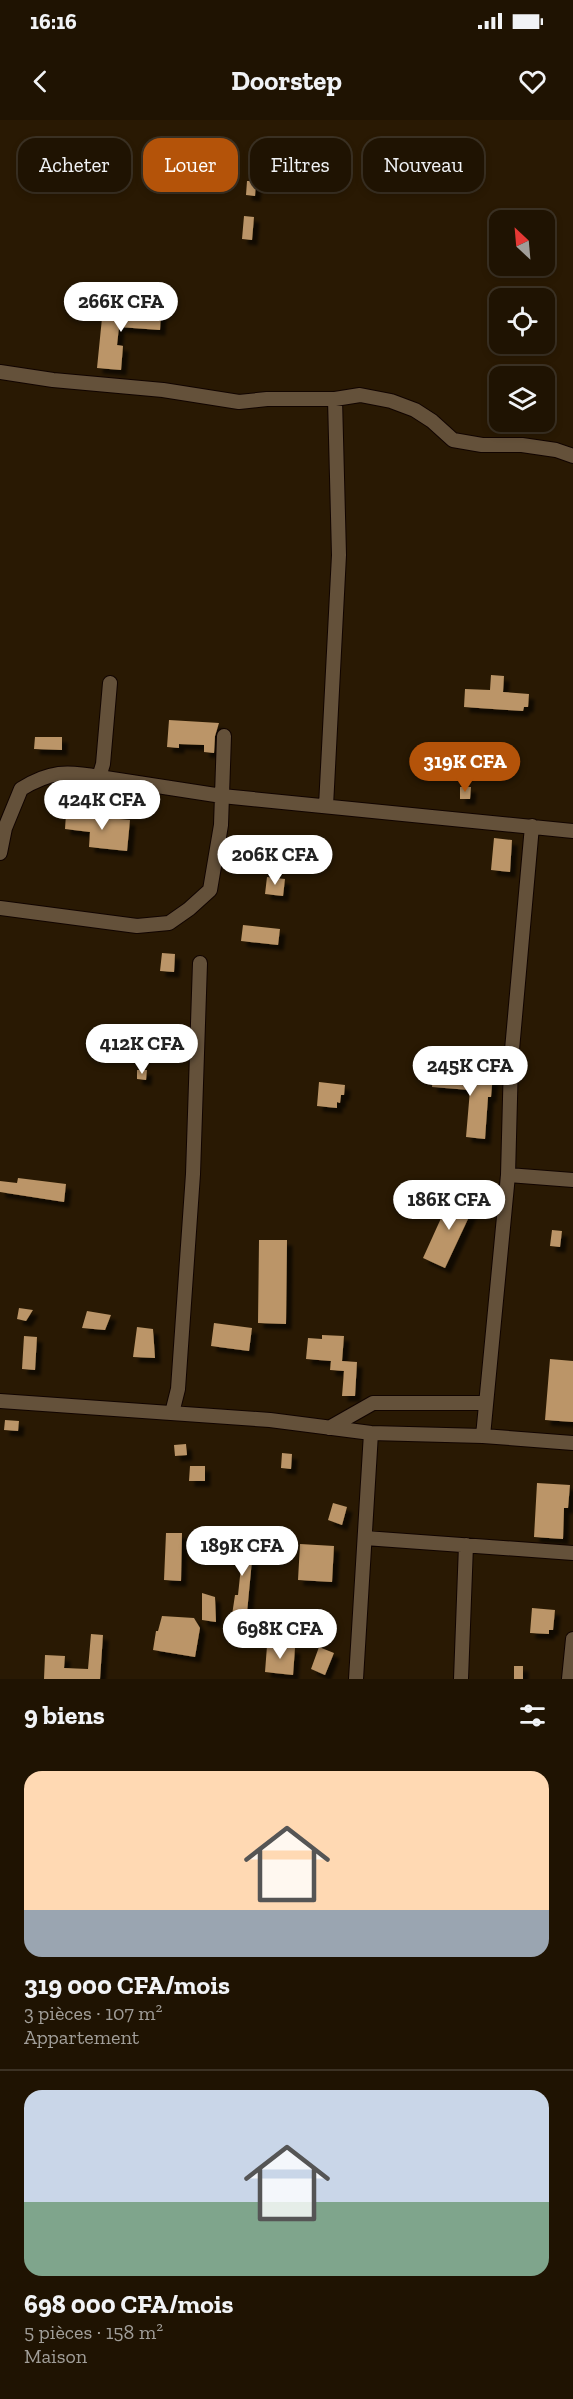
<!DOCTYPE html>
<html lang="fr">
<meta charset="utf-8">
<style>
:root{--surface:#1f1302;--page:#2c2011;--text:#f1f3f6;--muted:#a19e99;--line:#3c3224;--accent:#b45309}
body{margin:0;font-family:"Zilla Slab",serif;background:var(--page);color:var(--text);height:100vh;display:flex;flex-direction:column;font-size:22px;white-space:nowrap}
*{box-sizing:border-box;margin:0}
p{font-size:20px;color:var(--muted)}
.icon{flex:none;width:33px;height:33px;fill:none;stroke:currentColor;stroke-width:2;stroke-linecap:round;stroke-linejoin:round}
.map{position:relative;height:1559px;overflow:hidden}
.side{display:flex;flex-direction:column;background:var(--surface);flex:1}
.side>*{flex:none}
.guide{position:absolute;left:18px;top:18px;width:537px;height:54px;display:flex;gap:12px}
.needle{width:39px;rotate:334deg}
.tools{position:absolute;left:489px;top:90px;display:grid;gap:12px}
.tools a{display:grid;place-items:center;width:66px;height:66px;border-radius:12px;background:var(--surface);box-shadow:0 3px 9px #0003,0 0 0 2px var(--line);font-size:30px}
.price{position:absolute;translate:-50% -51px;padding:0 14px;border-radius:21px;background:#fff;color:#222;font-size:20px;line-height:39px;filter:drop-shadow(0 2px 3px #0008)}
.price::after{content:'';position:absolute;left:50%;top:36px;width:18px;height:14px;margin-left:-9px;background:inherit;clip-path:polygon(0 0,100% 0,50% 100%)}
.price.active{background:var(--accent);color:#fff}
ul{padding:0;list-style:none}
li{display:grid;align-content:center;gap:12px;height:318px;padding:0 24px}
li+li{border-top:2px solid var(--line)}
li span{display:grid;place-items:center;height:186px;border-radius:18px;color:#555}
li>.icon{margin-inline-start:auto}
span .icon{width:108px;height:108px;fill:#fffc;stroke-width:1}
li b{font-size:26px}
h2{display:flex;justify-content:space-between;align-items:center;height:72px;padding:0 24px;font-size:26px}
.chip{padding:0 21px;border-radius:18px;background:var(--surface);box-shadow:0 3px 9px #0003,0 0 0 2px var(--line);font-size:21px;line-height:54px}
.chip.active{background:var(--accent);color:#fff}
.status{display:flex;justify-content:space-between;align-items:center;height:42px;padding:0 30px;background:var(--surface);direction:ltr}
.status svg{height:16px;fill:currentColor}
header{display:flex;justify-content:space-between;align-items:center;height:78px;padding:0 24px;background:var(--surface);font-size:27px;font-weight:700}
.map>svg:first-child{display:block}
</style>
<div class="status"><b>16:16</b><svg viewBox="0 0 49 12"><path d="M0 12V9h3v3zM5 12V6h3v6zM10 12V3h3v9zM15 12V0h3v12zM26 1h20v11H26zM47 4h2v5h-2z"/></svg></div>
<header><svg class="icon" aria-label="back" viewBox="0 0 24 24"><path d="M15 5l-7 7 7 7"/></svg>Doorstep<svg class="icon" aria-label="heart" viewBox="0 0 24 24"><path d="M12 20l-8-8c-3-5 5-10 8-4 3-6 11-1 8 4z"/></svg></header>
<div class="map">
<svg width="573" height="1559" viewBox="0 0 573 1559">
<defs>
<filter id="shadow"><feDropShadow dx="5.5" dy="5.5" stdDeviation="1.5" flood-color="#0009"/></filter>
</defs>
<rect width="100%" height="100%" fill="#291903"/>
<!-- building -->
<path fill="#bb9567" filter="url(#shadow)" d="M247 61H256L255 76 246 75Z
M244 96 254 97 252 120 242 119Z
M103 188 161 192 160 210 119 207 117 225 123 226 121 250 97 248Z
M491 555 504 556 503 572 529 574 528 587H524L523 591 464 587 465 569 490 570Z
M169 600 219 603 215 616 214 633 204 632V625L179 624V628L167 627Z
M35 617H62V630L34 629Z
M460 667H471L470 679H460Z
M66 694 130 700 127 731 89 727 90 712 65 709Z
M494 718 512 720 510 752 491 750Z
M267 757 285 759 283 776 265 774Z
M243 805 280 809 278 825 241 821Z
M162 833 175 834 174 852 160 851Z
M435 944 447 945 445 959 468 961 469 953 493 954 491 977H488L485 1019 466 1017 470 970 432 967Z
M137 950H147L146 960 137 959Z
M319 962 345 965 344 975H341L340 983 337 982V988L317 986Z
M18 1058 66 1064 64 1082 0 1072V1061L17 1063Z
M452 1074 475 1084 445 1148 423 1138Z
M552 1110 562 1111 560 1127 550 1126Z
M259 1120H287L286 1204 258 1203Z
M19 1188 33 1190 26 1201 17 1199Z
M87 1191 111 1195 105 1210 82 1208Z
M214 1203 252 1208 249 1231 211 1226Z
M137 1207 153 1209 155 1238 133 1237Z
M322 1215 344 1216 342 1241 357 1242 355 1276H342L344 1251 330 1250 331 1241 306 1239 308 1218 322 1219Z
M24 1216 37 1217 35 1250 22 1249Z
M550 1239 573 1241V1302L545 1300Z
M5 1300 19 1301 18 1311 4 1310Z
M186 1324 187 1335 175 1336 174 1325Z
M282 1333 292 1334 291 1349 281 1348Z
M190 1346H205V1361H189Z
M537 1363 570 1365 568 1388H564L563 1419 534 1417Z
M333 1383 347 1387 342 1405 328 1400Z
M166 1413H182L181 1461 164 1460Z
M225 1416 254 1419 246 1503 231 1502 235 1475H238L243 1428 224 1426Z
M300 1424 334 1426 332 1462 298 1460Z
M202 1473 215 1477 216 1502 202 1500Z
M532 1488 555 1490 553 1510H549V1514L530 1513Z
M162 1496 194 1498 200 1508 195 1537 153 1530 156 1511H158Z
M91 1514 103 1515 100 1559H44L45 1535 65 1536 64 1548 88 1549Z
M267 1526 295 1528 293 1555 265 1552Z
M319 1527 334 1533 325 1555 311 1549Z
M514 1546H523V1559H514Z"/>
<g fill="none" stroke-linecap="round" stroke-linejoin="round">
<!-- minor casing -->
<g stroke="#110400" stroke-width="16">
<path id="minor" d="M0 252 53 260 163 270 239 282 267 279H335L360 275 391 281 415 290 432 301 453 320 482 325H522L556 330 573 336
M99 657 222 676 573 711
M326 686 339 435 335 279
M0 733 5 708 21 669C50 651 67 651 99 657L103 644 110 563
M0 788 137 806 169 803 189 789 210 770 221 705 224 616
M508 1055 573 1060
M0 1281 270 1300 371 1313 483 1316 573 1323
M172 1293 178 1269 193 1054 200 843
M329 1308 373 1283H486
M483 1316 508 1055 511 941 532 706
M365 1418 573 1433
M356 1559 371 1313
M461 1559 466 1425
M569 1559 573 1519"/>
</g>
<!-- minor -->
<use href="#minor" stroke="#64513a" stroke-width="14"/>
</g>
</svg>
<div class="tools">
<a><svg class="needle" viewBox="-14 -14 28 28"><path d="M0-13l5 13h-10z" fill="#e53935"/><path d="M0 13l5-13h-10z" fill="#a19e99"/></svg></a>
<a><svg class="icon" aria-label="locate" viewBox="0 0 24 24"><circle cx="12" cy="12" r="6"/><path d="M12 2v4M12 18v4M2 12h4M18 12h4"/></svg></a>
<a><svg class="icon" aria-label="layers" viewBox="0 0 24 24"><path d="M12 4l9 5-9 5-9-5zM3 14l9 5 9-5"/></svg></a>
</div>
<b class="price" style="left:121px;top:213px">266K CFA</b>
<b class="price active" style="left:465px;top:673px">319K CFA</b>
<b class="price" style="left:102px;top:711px">424K CFA</b>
<b class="price" style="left:275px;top:766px">206K CFA</b>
<b class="price" style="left:142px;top:955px">412K CFA</b>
<b class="price" style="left:470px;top:977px">245K CFA</b>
<b class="price" style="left:449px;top:1111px">186K CFA</b>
<b class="price" style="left:242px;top:1457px">189K CFA</b>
<b class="price" style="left:280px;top:1540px">698K CFA</b>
<div class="guide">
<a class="chip">Acheter</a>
<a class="chip active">Louer</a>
<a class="chip">Filtres</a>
<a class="chip">Nouveau</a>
</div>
</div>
<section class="side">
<h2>9 biens<svg class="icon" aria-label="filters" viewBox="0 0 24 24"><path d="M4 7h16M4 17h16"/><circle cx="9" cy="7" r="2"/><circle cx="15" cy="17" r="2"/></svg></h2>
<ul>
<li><span style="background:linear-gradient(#ffd9b3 75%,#9aa5b1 0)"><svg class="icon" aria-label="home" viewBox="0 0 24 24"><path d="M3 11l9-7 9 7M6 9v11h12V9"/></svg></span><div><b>319 000 CFA/mois</b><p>3 pièces · 107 m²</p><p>Appartement</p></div></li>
<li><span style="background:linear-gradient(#c9d6e8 60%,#7fa58c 0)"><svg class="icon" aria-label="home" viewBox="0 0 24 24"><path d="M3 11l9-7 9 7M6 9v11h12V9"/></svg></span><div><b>698 000 CFA/mois</b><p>5 pièces · 158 m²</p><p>Maison</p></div></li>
</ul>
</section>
